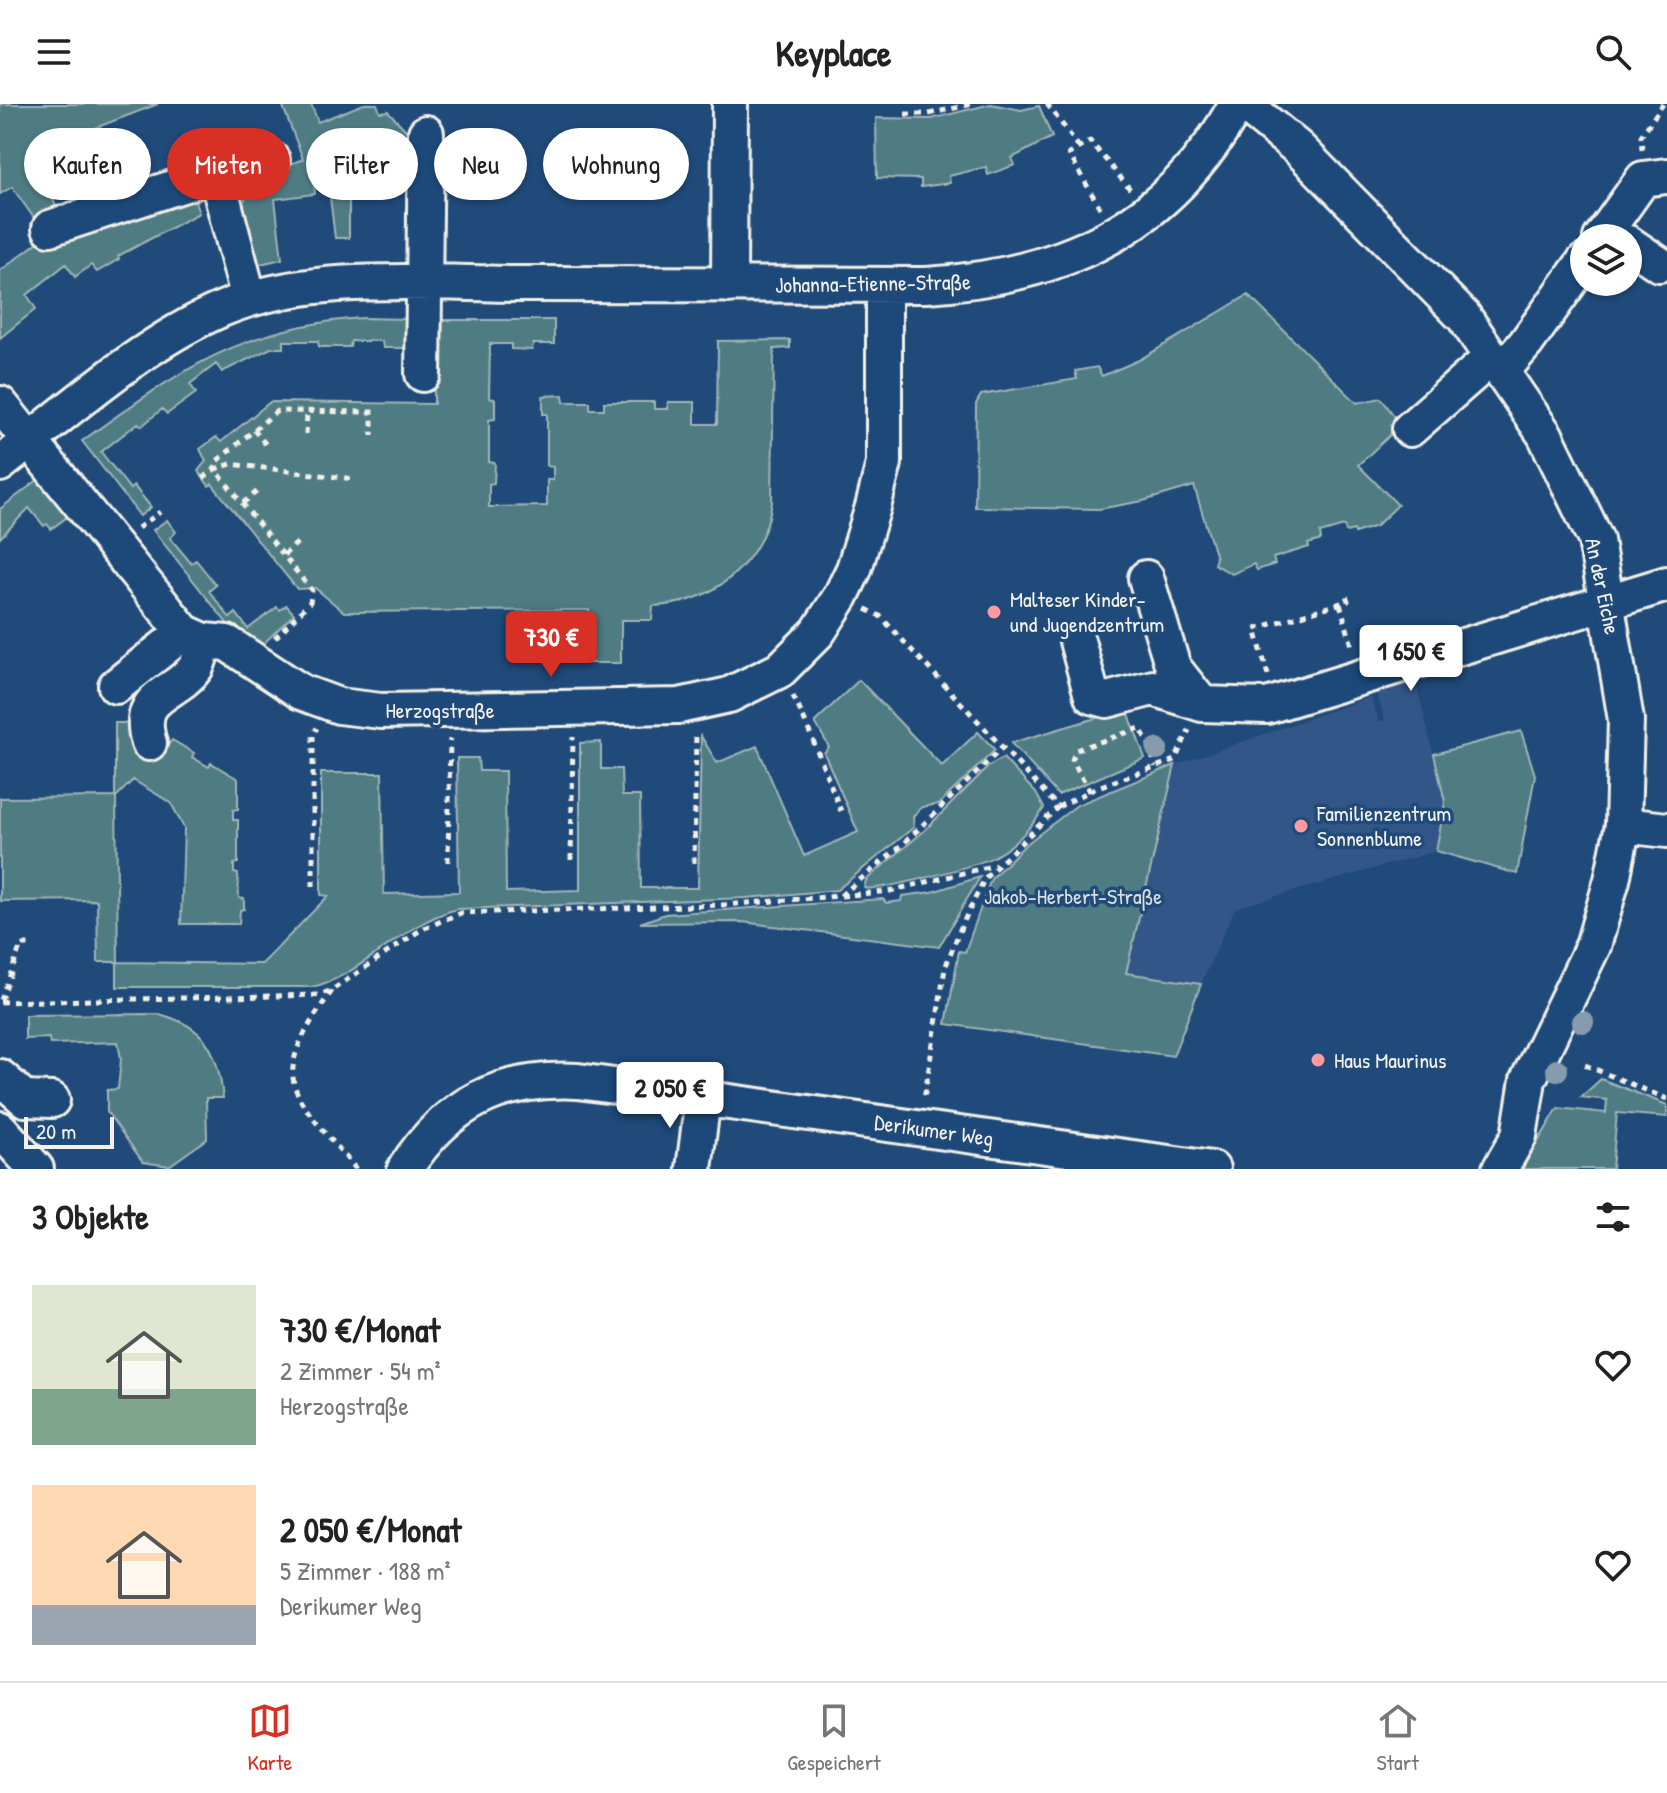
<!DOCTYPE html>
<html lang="de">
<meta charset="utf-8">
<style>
:root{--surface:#fff;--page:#f2f2f2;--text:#222;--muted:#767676;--line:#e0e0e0;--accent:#d93025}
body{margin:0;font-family:"Patrick Hand",sans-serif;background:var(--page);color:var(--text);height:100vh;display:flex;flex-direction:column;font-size:30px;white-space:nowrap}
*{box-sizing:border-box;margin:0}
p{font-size:26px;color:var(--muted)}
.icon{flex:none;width:44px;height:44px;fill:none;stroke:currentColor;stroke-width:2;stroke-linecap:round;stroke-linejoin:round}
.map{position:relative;height:1065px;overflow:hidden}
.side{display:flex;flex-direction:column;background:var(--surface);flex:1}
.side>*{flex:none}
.guide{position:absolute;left:24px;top:24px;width:800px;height:72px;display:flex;gap:16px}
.fabs{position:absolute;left:1570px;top:120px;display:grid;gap:16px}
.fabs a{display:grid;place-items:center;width:72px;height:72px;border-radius:50%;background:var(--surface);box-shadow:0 2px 6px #0004;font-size:40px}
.scale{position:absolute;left:24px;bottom:20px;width:90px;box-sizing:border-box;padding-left:8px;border:4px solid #f4f1e8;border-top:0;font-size:22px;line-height:28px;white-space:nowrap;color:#f4f1e8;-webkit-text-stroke:6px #1f4a7a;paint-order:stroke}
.price{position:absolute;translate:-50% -68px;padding:0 18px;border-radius:8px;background:#fff;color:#222;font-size:26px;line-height:52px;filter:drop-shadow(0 2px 4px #0008)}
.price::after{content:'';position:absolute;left:50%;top:48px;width:24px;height:18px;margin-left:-12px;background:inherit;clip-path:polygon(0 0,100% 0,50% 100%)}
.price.selected{background:var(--accent);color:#fff}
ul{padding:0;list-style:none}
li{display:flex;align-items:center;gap:24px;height:200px;padding:0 32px}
li span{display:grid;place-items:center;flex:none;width:224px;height:160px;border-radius:0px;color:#555}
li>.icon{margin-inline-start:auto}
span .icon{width:96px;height:96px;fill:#fffc;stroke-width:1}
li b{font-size:34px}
h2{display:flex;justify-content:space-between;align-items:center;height:96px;padding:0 32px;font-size:34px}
.chip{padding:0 28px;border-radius:36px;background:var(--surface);box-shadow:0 2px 6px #0004;font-size:28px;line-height:72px}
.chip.selected{background:var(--accent);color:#fff}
header{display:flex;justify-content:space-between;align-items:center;height:104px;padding:0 32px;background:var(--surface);font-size:36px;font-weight:700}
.menu{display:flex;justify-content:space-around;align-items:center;height:112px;border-top:2px solid var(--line);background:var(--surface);font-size:22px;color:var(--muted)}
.menu a{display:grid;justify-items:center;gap:4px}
.menu .selected{color:var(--accent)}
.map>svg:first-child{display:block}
</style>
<header><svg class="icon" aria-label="menu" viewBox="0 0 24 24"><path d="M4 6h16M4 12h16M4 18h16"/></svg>Keyplace<svg class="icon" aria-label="search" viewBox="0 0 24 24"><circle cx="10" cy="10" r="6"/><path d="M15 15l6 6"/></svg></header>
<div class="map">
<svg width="1667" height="1065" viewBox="0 0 1667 1065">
<rect width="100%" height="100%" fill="#1f4a7a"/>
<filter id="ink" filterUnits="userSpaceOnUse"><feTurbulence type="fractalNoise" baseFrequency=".0125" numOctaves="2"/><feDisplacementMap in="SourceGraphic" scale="16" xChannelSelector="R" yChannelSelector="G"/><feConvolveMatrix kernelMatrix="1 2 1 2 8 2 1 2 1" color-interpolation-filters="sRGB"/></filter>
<g filter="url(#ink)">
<!-- built -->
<path fill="#315787" d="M1415 574 1445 698 1436 747 1235 804 1201 880 1125 870 1175 661 1371 593 1379 617 1385 616 1375 585Z"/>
<!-- green -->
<path fill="#507b83" stroke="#a2b6b6" stroke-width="2" d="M0 0H158L58 38 64 59 44 67 59 113 39 121 12 83 0 90Z
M282 0H311L318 18 364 0H377L380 8 388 7 416 37 415 71H397L396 80H349V134H335L328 77 314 79 315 90 275 95 282 155 256 161 236 105 249 91 244 78 303 55Z
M991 0 1021 6 1039 2 1052 33 1012 54 1015 61 988 71 986 63 949 72 950 79 921 83V75L877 74 876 14 931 15Z
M194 94 199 109 118 152 119 155 97 168 91 161 75 173 66 160 27 191 36 205 0 234V167L46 132Z
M1248 191 1357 299 1381 294 1401 321 1358 361 1398 401 1376 422 1355 429 1354 426 1346 428 1344 422 1320 429 1321 436 1308 440 1309 443 1273 454 1275 460 1257 466 1254 460 1232 470 1214 460 1216 454 1194 382 1143 397 1099 405 975 403 976 300 981 291 1077 275 1075 267 1097 263 1102 272 1139 256Z
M363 214 406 215 405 244H383L382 237H351L350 243H319L318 237H284V244H271L222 268 216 260 190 280 196 289 167 310 162 305 142 322 138 319 101 348 130 385 134 382 151 403 140 412 82 337C177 268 241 222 363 214Z
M434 216H554V240H533L532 246 511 245V240H490L489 294 495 295V315L489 316V358L495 359 494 379 489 380V403L547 402V376H553V363L547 362V310H543V292L563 291 564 298H590V305H604V298H654V305H668V298H695V320H717L718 237 790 236V244L774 245 772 398C763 459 714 500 653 502L652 516H621V559H589V506L344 508 315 484 297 485 212 380 209 382 198 367 206 357 200 345 216 333 221 338 270 298 434 300Z
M44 371 75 407 51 425 47 420 44 422 29 404 0 434V405Z
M167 416 176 428 170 434 191 459 196 456 216 481 209 487 230 514 236 509 248 525 277 503 280 506 286 501 294 510 258 545 238 533 153 426Z
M859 576 942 662 978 628 995 646 939 700 922 703 913 712 914 723 837 786 746 794 457 805C402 819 358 875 311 883H117V858H98L97 796 0 797V694L115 693V619H135L169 640 172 636 194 649 192 653 209 663 211 659 238 675V705L233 706V716H238V759L234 760V769L238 770 239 794 244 795V805L240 806 239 820H181L184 724 171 699 133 676 116 693 118 858 262 860 328 792 321 791V669H382L384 790 459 788 457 654H478L479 667H505L506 788 580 786V639L601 638V665H621L622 692H640L641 784H698L701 632 717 659 757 642 804 752 858 728 824 649 829 643 815 618Z
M1127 605 1145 654 1058 691 1011 639Z
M1521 627 1535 671 1517 770 1436 747 1445 698 1434 650Z
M1003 654 1036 689 1044 704C1032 723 1015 741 995 752 980 761 878 788 864 784L866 776 924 727 989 662Z
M1175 661 1126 869 1201 880 1173 952 946 920 959 847 965 848 991 775 1025 741 1077 701Z
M980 773 939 843 742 818 640 819 665 810 883 795 886 799 901 797 902 792 932 788Z
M159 910C206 922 218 947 223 994H206L207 1035 169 1062 143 1058 107 1008V986L118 985 121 955 118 938 50 940 49 934 25 935V911Z
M1601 975 1667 1001V1013L1617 1009 1612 1065H1522L1558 1004 1606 1009 1607 996 1581 993Z"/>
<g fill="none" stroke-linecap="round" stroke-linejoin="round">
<!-- minor casing -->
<g stroke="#f4f1e8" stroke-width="40">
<path id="minor" d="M1244 0 1298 44 1464 213 1545 331 1596 436 1626 616 1623 721 1612 776 1593 842 1528 976 1519 1032 1500 1065
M50 124 200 75 218 77
M1601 134 1643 75 1667 72
M1628 139 1659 160
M729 181 730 0
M249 195 218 77 272 56
M1502 267 1526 239 1584 158
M423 270 426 29
M0 300 184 528 204 537 227 539 301 588 339 602 381 607 679 602 729 591 780 566 818 528 841 492 854 465 873 403 884 359V181
M1410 325 1491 254
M0 360C69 306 141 240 222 205 311 167 433 180 527 180 660 180 793 180 926 181 1064 172 1168 125 1237 0
M1146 474 1173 563 1202 600
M1077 537 1092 592 1107 596 1153 584 1202 600 1267 602 1667 480
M116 582 184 528
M149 639C134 588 175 593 196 563 200 556 202 545 204 537
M1623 721 1667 726
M0 973 25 995 52 996
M0 1025 36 1065
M405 1065C447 999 501 973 578 977L1212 1065
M694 1065 703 994"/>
</g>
<!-- path -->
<path stroke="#f4f1e8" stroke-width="5" stroke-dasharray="6 6" stroke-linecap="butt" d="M1047 0 1079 43
M905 10H929L972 0
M1642 46 1641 32 1663 0
M1100 104 1069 50 1090 37 1130 85
M254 326 268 343
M306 330 307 308
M203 374 215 365 217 357 277 307 372 308V331
M243 399 260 385
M138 424 160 408
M284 451 298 438
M1340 500 1353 545
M866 505 880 512 1058 703 985 774 961 823 945 864 924 995
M275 534 310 498 312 487 215 365 231 360 354 375
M1268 571 1255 525 1348 497 1346 491
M793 592C812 630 825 668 841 707
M1090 688 1072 656 1076 646 1140 624 1150 642 1155 663
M1058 703 1098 683 1175 656 1189 626
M571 756 573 633
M448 758 450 635
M694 759 696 628
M313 782V630L317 624
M841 792 890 787 996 761
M332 887C265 979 291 987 356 1065
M1 896 21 841H30
M0 898 319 891 332 886 422 825 461 809 722 801 840 792 899 744 1003 643
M1585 961 1667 995"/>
<!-- minor -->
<use href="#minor" stroke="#1f4a7a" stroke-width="34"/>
</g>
<!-- trees -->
<g fill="#869cae">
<circle cx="1157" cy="645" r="11"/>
<circle cx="1583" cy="918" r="11"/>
<circle cx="1557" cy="966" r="11"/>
</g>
</g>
<!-- markers -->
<g fill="#ff9aa2" stroke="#1f4a7a" stroke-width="3">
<circle cx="994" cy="508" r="8"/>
<circle cx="1301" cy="722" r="8"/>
<circle cx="1318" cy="956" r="8"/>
</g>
<g text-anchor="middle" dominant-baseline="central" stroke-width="7" stroke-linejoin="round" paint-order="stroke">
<!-- street labels -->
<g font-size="22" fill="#f4f1e8" stroke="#1f4a7a">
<text transform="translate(873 179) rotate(-1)">Johanna-Etienne-Straße</text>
<text transform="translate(1603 482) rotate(78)">An der Eiche</text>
<text x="440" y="606">Herzogstraße</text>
<text transform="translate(934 1026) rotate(8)">Derikumer Weg</text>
</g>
<!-- poi labels -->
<g font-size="22" fill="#f4f1e8" stroke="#1f4a7a" text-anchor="start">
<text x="1010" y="495">Malteser Kinder-<tspan x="1010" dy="25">und Jugendzentrum</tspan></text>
<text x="1317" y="709">Familienzentrum<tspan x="1317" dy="25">Sonnenblume</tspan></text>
<text x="1334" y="956">Haus Maurinus</text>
</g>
<!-- park labels -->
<g font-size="22" fill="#dbdfd9" stroke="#1f4a7a">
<text x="1073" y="792">Jakob-Herbert-Straße</text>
</g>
</g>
</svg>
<div class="fabs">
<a><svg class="icon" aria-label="layers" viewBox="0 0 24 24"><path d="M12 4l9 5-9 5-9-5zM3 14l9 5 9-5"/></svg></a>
</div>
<div class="scale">20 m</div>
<b class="price selected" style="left:551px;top:575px">730 €</b>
<b class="price" style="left:1411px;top:589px">1 650 €</b>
<b class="price" style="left:670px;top:1026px">2 050 €</b>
<div class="guide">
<a class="chip">Kaufen</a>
<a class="chip selected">Mieten</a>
<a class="chip">Filter</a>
<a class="chip">Neu</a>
<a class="chip">Wohnung</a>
</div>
</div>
<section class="side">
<h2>3 Objekte<svg class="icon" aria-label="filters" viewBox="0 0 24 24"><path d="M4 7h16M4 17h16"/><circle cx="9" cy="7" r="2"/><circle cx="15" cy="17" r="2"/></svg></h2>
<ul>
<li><span style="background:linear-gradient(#dfe7d0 65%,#7fa58c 0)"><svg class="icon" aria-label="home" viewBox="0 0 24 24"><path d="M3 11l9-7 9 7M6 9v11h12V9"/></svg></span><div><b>730 €/Monat</b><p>2 Zimmer · 54 m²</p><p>Herzogstraße</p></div><svg class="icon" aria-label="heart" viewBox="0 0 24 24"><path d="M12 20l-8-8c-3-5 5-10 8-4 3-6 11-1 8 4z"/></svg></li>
<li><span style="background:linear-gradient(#ffd9b3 75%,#9aa5b1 0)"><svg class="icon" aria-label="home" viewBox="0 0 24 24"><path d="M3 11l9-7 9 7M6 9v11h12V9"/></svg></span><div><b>2 050 €/Monat</b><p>5 Zimmer · 188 m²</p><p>Derikumer Weg</p></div><svg class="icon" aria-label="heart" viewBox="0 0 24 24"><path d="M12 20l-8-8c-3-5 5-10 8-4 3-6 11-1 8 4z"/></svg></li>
</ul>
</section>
<nav class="menu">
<a class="selected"><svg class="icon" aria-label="map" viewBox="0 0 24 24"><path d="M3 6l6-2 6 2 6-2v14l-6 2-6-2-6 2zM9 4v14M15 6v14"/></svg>Karte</a>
<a><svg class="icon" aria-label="saved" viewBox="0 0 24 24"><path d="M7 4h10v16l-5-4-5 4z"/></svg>Gespeichert</a>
<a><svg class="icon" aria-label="home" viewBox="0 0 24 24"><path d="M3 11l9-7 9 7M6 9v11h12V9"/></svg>Start</a>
</nav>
